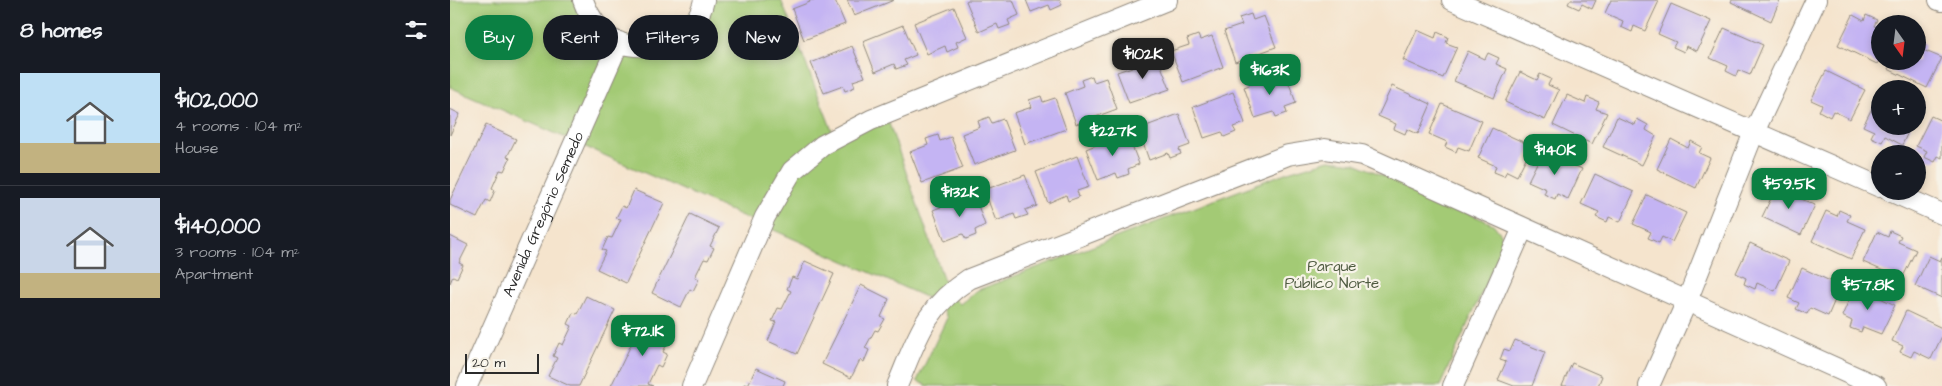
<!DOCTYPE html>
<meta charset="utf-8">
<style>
:root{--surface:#171b24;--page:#242831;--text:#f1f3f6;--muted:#9ea1a6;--line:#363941;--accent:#0b8043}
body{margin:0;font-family:"Architects Daughter",sans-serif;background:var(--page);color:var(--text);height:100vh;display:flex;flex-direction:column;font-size:19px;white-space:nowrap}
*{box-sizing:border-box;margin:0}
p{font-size:16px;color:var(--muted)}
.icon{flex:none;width:28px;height:28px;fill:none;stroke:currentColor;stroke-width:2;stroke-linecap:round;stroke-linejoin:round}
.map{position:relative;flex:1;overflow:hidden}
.panel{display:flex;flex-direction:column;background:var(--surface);width:450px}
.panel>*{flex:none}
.guide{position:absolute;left:15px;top:15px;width:475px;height:45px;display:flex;gap:10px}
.needle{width:32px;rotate:166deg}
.tools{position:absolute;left:1421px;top:15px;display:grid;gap:10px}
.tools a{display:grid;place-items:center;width:55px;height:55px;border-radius:50%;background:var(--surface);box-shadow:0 2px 8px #0003;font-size:25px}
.scale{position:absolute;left:15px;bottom:12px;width:74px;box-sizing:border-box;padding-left:5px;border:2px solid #2b2b2b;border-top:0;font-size:14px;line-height:18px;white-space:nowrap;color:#2b2b2b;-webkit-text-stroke:4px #f7f3e8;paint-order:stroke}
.price{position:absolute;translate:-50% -42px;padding:0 11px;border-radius:10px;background:var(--accent);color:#fff;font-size:16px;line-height:32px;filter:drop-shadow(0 1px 2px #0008)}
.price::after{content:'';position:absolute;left:50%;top:30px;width:15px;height:11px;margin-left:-8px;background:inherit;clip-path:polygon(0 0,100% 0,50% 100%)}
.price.current{background:#222;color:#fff}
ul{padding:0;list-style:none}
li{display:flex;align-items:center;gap:15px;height:125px;padding:0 20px}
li+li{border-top:1px solid var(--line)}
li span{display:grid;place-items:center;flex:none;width:140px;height:100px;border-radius:0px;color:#555}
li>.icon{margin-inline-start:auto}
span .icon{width:60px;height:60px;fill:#fffc;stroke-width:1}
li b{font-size:21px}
h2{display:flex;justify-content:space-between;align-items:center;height:60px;padding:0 20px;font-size:21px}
.tag{padding:0 18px;border-radius:22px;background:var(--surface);box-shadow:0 2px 8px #0003;font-size:18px;line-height:45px}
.tag.current{background:var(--accent);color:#fff}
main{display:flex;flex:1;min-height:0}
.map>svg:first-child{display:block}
</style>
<main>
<section class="panel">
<h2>8 homes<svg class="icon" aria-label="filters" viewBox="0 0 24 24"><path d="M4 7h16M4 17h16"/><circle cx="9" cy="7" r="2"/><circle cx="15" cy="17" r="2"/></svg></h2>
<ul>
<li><span style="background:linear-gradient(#bfe0f5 70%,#c2b280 0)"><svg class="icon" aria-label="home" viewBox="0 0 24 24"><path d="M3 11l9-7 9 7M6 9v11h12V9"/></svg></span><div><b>$102,000</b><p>4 rooms · 104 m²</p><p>House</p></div></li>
<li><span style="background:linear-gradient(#c9d6e8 75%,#c2b280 0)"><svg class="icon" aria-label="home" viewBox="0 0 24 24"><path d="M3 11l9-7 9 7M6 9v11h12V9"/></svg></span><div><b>$140,000</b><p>3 rooms · 104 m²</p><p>Apartment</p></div></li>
</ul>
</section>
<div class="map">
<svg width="1492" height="386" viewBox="0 0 1492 386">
<rect width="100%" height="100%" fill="#f7f3e8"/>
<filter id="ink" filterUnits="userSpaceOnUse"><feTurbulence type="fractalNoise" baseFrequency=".02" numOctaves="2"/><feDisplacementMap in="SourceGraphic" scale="10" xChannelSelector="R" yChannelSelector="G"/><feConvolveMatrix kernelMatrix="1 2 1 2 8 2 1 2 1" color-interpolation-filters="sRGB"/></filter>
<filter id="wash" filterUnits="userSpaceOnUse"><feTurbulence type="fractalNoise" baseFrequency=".0096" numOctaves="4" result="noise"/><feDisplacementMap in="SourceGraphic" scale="20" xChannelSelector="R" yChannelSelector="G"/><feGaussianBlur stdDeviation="1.12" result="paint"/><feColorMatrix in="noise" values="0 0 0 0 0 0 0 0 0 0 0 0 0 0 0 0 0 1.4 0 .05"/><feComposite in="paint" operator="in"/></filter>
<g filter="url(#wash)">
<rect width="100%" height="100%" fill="#f5e4cd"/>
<!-- green -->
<path fill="#a3ca75" stroke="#677a50" d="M0 0H133L150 29 207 45 254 0H331L385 138 436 115 498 292 510 304 528 290 838 172 879 160 905 163 1043 224 1051 234 1052 247 990 386H478L467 381 497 318 489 303 0 87Z"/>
<g id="blocks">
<!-- building -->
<path fill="#c4b4f3" d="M359 0H385L395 24 354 40 342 9 360 2Z
M397 0H444L404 16Z
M518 0H563L569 15 558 20 560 25 549 29 547 24 529 32 516 1Z
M576 0H610L612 5 601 10 599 5 581 12Z
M1120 0H1146L1142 9 1132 4 1129 9 1118 4Z
M1161 0H1206L1209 1 1195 31 1184 26 1182 32 1171 27 1173 21 1155 13Z
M1282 0H1330L1321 21 1281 2Z
M1221 4 1261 21 1247 51 1236 46 1234 52 1223 47 1226 42 1208 34Z
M504 7 517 37 506 42 508 47 497 52 495 46 477 54 464 23Z
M801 14 803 20 814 16 826 47 785 62 774 31 792 25 789 18Z
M1403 15 1414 21 1416 15 1427 20 1424 26 1430 28V59L1427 64 1388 45Z
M453 25 466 55 454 60 457 65 446 69 444 64 425 72 413 41Z
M1274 28 1313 45 1300 75 1288 70 1286 76 1276 71 1278 66 1260 58Z
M967 30 985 38 987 32 998 37 996 43 1007 47 993 78 953 60Z
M748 35 750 40 762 36 773 67 733 82 721 51 739 45 737 39Z
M1468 40 1476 45 1473 50 1492 58 1477 88 1438 69 1442 61H1468Z
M402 46 415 77 403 81 405 87 395 91 393 86 374 93 361 63Z
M1018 51 1035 59 1038 53 1049 58 1046 64 1057 69 1044 98 1004 81Z
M694 56 697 62 708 58 720 89 679 103 667 72 685 66 683 60Z
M1376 71 1415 90 1400 119 1383 111 1380 117 1369 111 1372 105 1361 100Z
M835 72 846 103 835 107 837 113 826 117 824 112 805 118 794 87Z
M1070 72 1087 80 1090 74 1101 79 1098 85 1109 90 1095 120 1055 102Z
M642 76 644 82 656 78 667 109 626 124 615 93 633 86 631 80Z
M942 86 981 104 968 134 957 129 955 134 944 129 946 124 928 116Z
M783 92 795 123 783 127 786 132 774 137 772 132 754 138 743 107Z
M1117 95 1135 103 1137 97 1149 102 1146 109 1157 113 1142 144 1103 125Z
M591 96 593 102 605 98 616 129 575 144 564 113 582 107 579 100Z
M1428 96 1430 97V126H1461L1452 145 1435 136 1432 142 1421 137 1424 131 1413 126Z
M992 104 1032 121 1019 151 1008 147 1006 152 995 147 997 142 979 134Z
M0 109 10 114 0 135Z
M729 114 740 145 729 149 731 154 720 158 718 153 699 160 688 129Z
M1481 116 1492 121V158L1488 156 1485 162 1474 157 1477 151 1466 146Z
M539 117 542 123 553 119 565 150 524 165 512 134 530 127 528 121Z
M1167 117 1185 125 1187 119 1198 125 1196 130 1206 136 1192 165 1153 147Z
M36 125 66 139 57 157 60 158 54 171 50 170 42 188 45 190 40 202 36 200 27 218 0 205V200Z
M1042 128 1082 146 1067 176 1057 171 1054 176 1044 172 1046 166 1028 158Z
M677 133 689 164 678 169 679 174 668 178 666 173 648 180 636 149Z
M488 135 490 141 501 137 513 168 472 183 460 152 478 145 476 139Z
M1221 139 1238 148 1241 141 1252 147 1249 153 1260 158 1246 188 1207 169Z
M1093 151 1132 169 1118 199 1107 194 1105 199 1094 194 1096 189 1078 181Z
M627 156 639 187 627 191 629 197 618 201 616 195 598 203 586 172Z
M1145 174 1184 192 1170 222 1159 217 1157 222 1146 217 1149 212 1131 204Z
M575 175 587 206 575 210 578 215 566 219 564 214 546 221 534 190Z
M1339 187 1350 192 1347 197 1365 205 1351 235 1312 217 1326 188 1337 193Z
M184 190 214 203 176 283 147 269 156 251 152 250 158 237 162 238 171 219 166 218 172 206 176 208Z
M524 194 535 225 525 230 526 235 516 239 513 234 495 241 483 210Z
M1197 195 1236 213 1222 242 1212 237 1209 243 1198 238 1201 232 1183 224Z
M1389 210 1400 215 1397 221 1415 229 1401 259 1362 241 1376 211 1387 216Z
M240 214 269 228 260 246 264 248 258 260 254 259 245 277 249 279 243 291 240 289 231 307 202 293Z
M1440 231 1451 236 1448 242 1466 250 1452 279 1413 262 1427 232 1438 237Z
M0 236 18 245 9 263 13 265 7 278 3 276 0 283Z
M1300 243 1339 261 1325 291 1307 283 1305 289 1294 284 1296 278 1286 273Z
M1479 256 1490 261 1492 257V298L1465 286Z
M355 261 384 274 347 354 318 341 326 322 322 321 328 308 332 309 341 291 337 289 342 277 347 279Z
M1352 268 1391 286 1378 316 1360 308 1357 314 1346 309 1349 303 1338 298Z
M411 285 439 299 431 317 435 319 428 331 425 330 415 348 419 350 414 362 410 360 401 378 372 364Z
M1405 286 1445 305 1431 334 1413 327 1411 332 1400 328 1402 321 1392 316Z
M136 296 165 310 129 386H120L98 376 107 358 103 356 109 343 113 345 122 326 118 324 123 313 127 314Z
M1456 311 1492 328V336L1481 359 1464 351 1461 357 1450 352 1453 346 1442 341Z
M193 320 222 334 213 352 217 354 211 367 207 365 198 384 203 386H161Z
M1065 340 1095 352 1082 386H1064L1048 380 1056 362 1050 360 1054 349 1060 351Z
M1122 363 1152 376 1148 386H1112Z
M306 368 335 381 333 386H293L294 384 298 385Z"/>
</g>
</g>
<g filter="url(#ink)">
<use href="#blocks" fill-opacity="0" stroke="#90887c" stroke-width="1"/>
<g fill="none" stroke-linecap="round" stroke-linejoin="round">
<!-- minor casing -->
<g stroke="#90887c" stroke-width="22">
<g id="minor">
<path d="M133 0C139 17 152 37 170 43 203 54 247 36 254 0"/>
<path d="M1002 0 1430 187"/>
<path d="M1489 0 1492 1"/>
<path d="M1440 191 1492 214"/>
<path id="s1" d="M17 386 169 42"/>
<path d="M242 386 315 217 342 171 373 145 421 120 717 0"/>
<path d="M447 386C467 339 474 308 519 279L838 155 875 149 912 155 1426 386"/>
<path d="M1003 386 1073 228"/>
<path d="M1199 386 1237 301 1304 132 1366 0"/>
</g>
</g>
<!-- minor -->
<use href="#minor" stroke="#fff" stroke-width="20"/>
</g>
</g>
<g text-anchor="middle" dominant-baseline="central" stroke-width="4.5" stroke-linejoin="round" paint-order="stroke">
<!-- street labels -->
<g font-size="15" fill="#2b2b2b" stroke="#f7f3e8">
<text stroke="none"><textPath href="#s1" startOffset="188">Avenida Gregório Semedo</textPath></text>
</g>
<!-- park labels -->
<g font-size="15" fill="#4f5b41" stroke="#f7f3e8">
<text x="882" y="266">Parque<tspan x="882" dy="17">Público Norte</tspan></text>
</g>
</g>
</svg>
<div class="tools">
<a><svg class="needle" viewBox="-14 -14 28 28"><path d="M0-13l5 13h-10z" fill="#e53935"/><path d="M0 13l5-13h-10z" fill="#9ea1a6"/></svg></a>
<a>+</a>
<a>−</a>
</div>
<div class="scale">20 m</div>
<b class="price current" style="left:693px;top:80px">$102K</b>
<b class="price" style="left:820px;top:96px">$163K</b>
<b class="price" style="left:663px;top:157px">$227K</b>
<b class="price" style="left:1105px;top:176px">$140K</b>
<b class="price" style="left:1339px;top:210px">$59.5K</b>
<b class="price" style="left:510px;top:218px">$132K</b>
<b class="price" style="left:1418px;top:311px">$57.8K</b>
<b class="price" style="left:193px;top:357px">$72.1K</b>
<div class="guide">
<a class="tag current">Buy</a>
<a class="tag">Rent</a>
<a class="tag">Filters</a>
<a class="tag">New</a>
</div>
</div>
</main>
